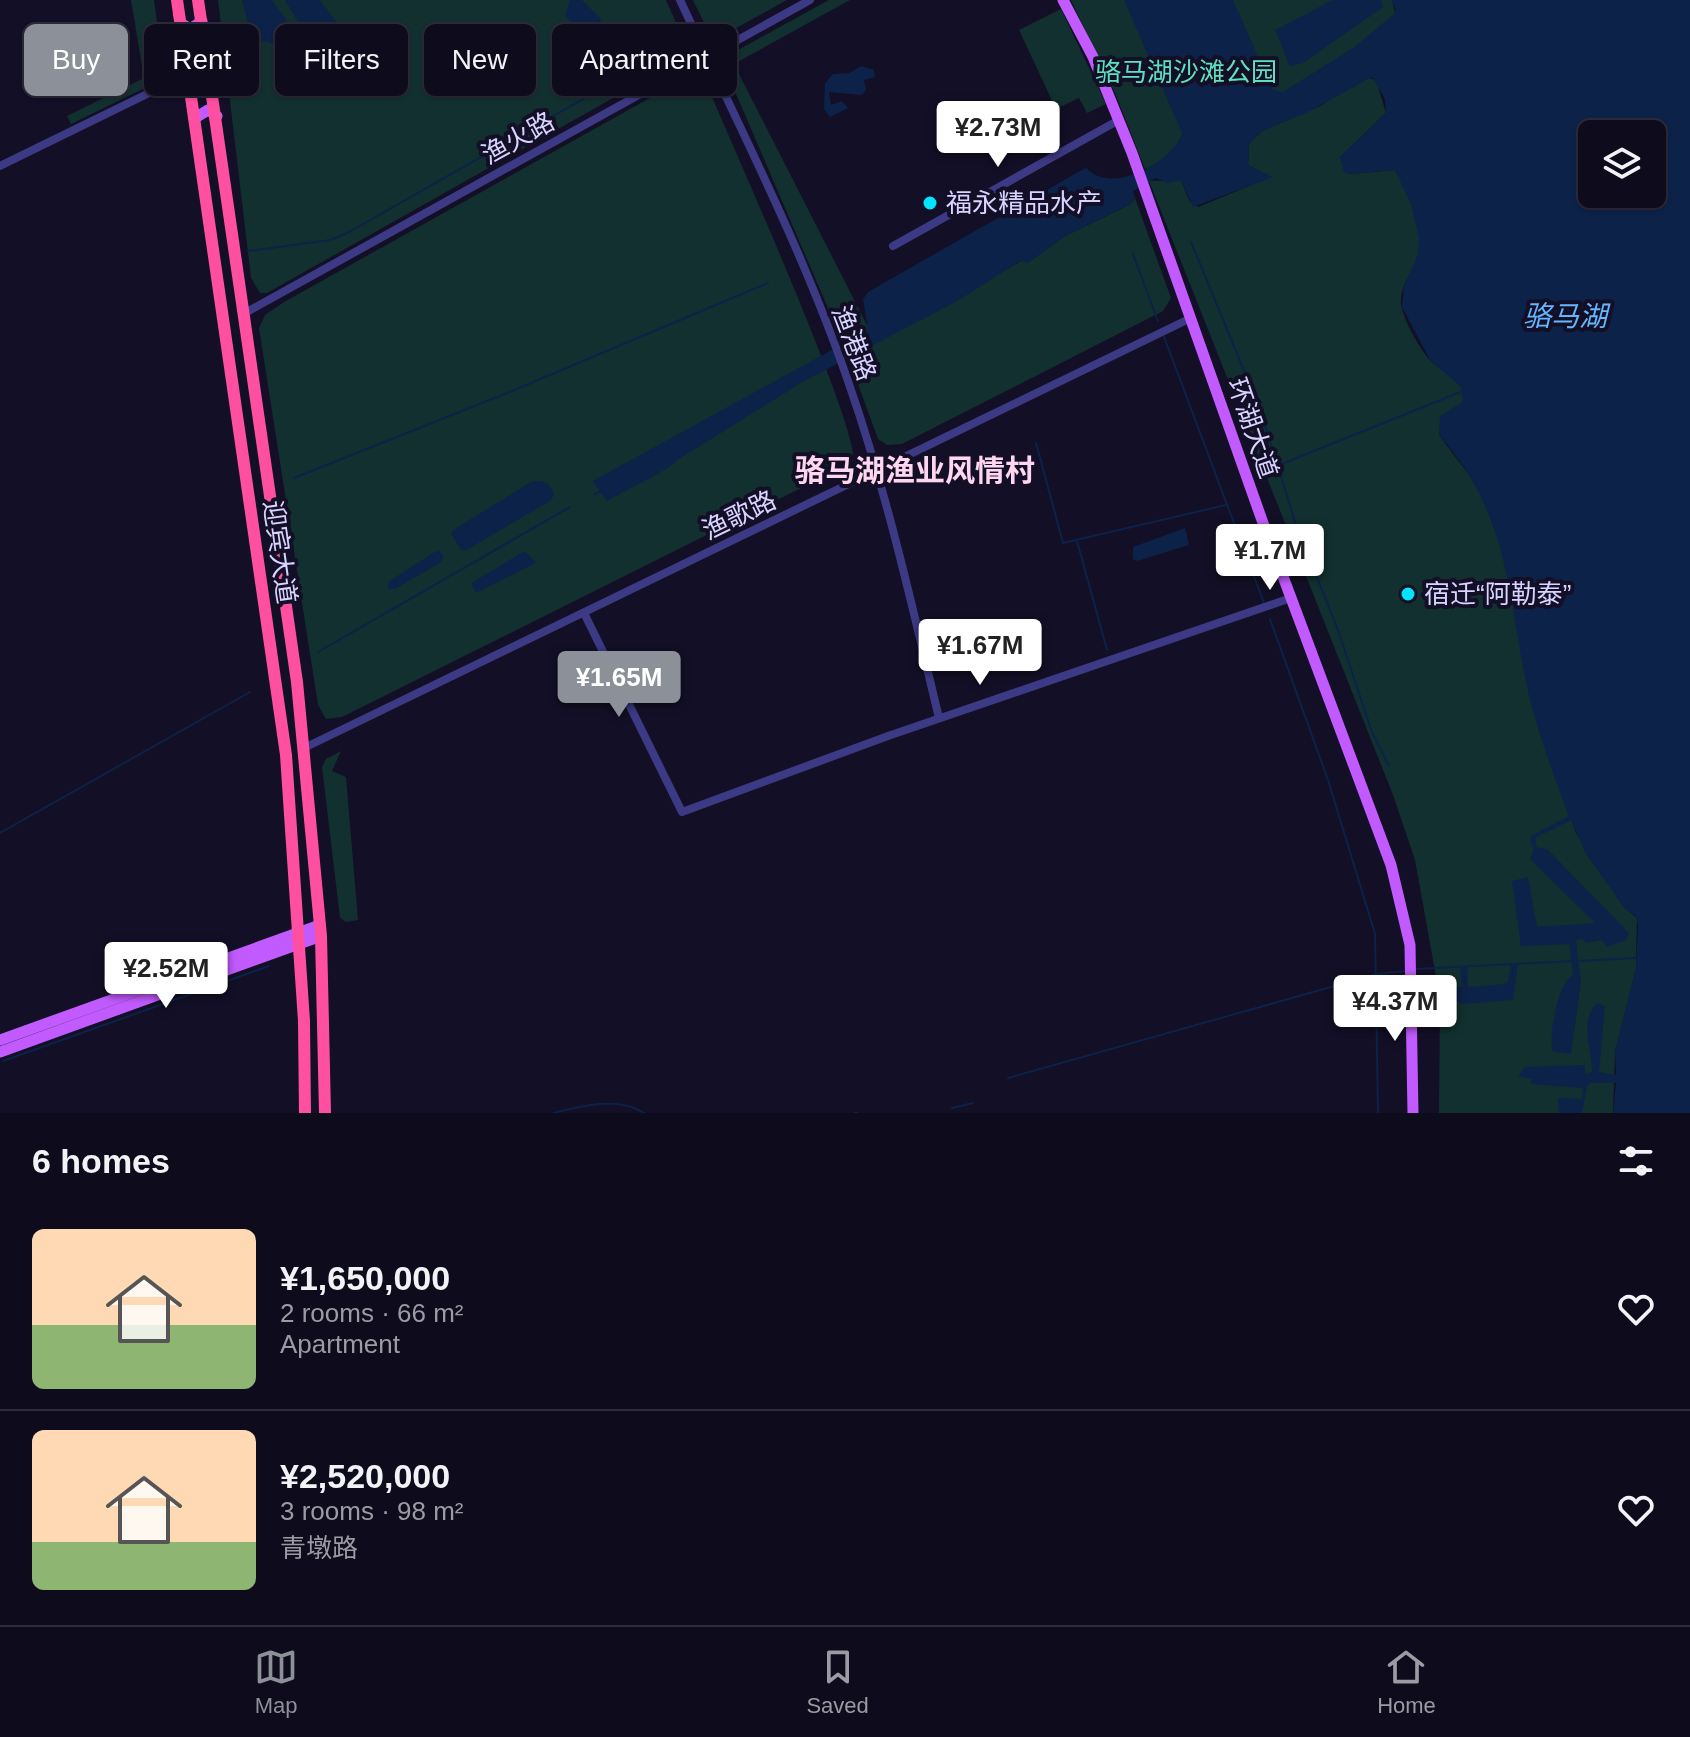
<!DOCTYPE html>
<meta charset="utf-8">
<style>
:root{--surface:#0e0b1c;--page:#1c1929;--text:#f1f3f6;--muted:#9b9ba3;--line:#2e2b3b;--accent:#8c9099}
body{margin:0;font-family:Helvetica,"Noto Sans SC",sans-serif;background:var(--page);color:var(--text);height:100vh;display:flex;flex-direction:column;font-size:30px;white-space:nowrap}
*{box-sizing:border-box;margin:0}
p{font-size:26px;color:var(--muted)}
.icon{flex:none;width:44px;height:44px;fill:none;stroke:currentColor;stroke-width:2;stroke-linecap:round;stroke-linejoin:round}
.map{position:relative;height:1113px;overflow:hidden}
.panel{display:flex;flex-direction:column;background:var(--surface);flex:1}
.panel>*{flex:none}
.hud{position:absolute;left:24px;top:24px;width:800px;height:72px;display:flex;gap:16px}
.tools{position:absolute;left:1578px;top:120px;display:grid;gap:16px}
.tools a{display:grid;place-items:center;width:88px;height:88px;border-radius:12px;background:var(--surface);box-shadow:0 2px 6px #0004,0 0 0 2px var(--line);font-size:40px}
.price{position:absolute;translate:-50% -68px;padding:0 18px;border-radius:8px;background:#fff;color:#222;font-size:26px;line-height:52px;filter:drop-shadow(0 2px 4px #0008)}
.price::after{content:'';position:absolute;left:50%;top:48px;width:24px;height:18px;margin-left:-12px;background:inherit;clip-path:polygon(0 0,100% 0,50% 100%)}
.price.active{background:var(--accent);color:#fff}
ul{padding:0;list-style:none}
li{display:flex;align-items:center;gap:24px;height:200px;padding:0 32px}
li+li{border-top:2px solid var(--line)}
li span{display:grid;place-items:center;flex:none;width:224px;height:160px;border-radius:12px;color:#555}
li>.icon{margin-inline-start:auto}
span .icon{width:96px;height:96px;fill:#fffc;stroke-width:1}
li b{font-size:34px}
h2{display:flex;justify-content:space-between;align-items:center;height:96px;padding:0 32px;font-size:34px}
.tag{padding:0 28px;border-radius:12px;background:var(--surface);box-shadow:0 2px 6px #0004,0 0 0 2px var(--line);font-size:28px;line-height:72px}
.tag.active{background:var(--accent);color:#fff}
.dock{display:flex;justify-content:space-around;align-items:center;height:112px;border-top:2px solid var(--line);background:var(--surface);font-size:22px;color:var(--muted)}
.dock a{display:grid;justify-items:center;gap:4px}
.dock .active{color:var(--accent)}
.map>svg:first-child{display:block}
</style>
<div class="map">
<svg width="1690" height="1113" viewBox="0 0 1690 1113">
<rect width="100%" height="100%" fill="#130f26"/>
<!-- green -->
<path fill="#12302f" d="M131 0H154L164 74 157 82 71 124 67 116 144 78Z
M218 0H666L688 50 677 62 267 293H260L251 278Z
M693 0H787L720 37 710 35Z
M829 0H850L734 64 869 329 928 315 1021 261 1028 262 1065 236 1131 204 1135 198 1171 298 1163 311 902 444 887 445 878 439 843 343 724 66 729 55Z
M1071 0H1392L1398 24 1311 93 1145 169 1115 93Z
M1061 9 1106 104 1087 113 1079 98 1056 109 1019 30Z
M1366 77 1376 80 1386 113 1340 157 1349 174 1395 170C1409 193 1426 231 1417 258 1412 273 1399 288 1401 304 1404 321 1418 346 1429 359 1438 369 1462 380 1464 394 1466 407 1446 425 1439 435L1478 487 1503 550 1529 694 1576 833 1624 907 1637 918 1636 968 1615 1052 1613 1113H1439L1440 999 1415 860 1393 795 1149 181 1181 180 1189 200 1198 207 1271 177 1248 165 1249 144 1262 131 1320 106Z
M696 78 706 83C726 131 863 435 853 462L342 717 326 719 318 705 259 328 265 315 284 302 684 79Z
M341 751 332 771 346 777 358 920 346 922 340 918 322 767 326 759Z"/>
<!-- water -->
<path fill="#0c2248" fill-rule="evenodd" d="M242 0H272L295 32 303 52 252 38Z
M285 0H320L352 43 366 46 386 38 393 57 384 66 358 69 351 63 352 47 316 52Z
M570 0H582L601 19 596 33C583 34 572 25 565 15Z
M1124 0H1233L1273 90 1283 92 1353 48 1393 15 1396 10 1391 0H1690V1113H1613L1616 1083H1590L1587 1087 1582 1113H1559L1558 1098 1582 1099 1583 1088 1531 1084V1079L1518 1076 1525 1067 1585 1065V1074L1592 1072C1593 1051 1578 1021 1597 1003L1605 1006 1599 1072 1616 1075 1615 1052 1636 968 1638 924 1635 915 1625 909 1586 854 1571 820 1535 838 1537 847 1548 850 1629 933 1626 940 1607 947 1602 940 1586 943 1583 939 1576 940 1581 982 1571 1054 1552 1051C1550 1031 1556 988 1573 974L1569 944 1521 946 1512 881 1528 877 1537 927 1595 923 1530 859 1534 849 1530 841 1532 835 1569 816C1554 777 1539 736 1529 695 1506 595 1512 517 1439 435L1440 416 1463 402 1461 387 1430 360 1402 307 1404 286 1418 255 1419 238 1411 204 1395 170 1349 174 1344 172 1340 157 1386 113 1385 99 1372 77 1308 112 1262 131 1249 144 1248 165 1273 177 1193 207 1181 180 1168 183 1156 178 1133 191 1135 198 1131 204 1065 236 1028 263 1020 261 959 300 801 383 679 459C665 473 627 489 607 501L593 481 868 330 863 299 868 292 1080 171 1086 168C1112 196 1173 162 1182 133ZM1592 134H1652V194H1592Z
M1333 0H1381L1383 7 1303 63 1290 66 1275 30Z
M861 66 874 70 875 77 864 80 866 90 862 95 829 92 831 105 842 101 848 108 830 117 824 109 825 83 833 74 849 73Z
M531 482C543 479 551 483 554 495L550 501 468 549 462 551 451 534 453 530Z
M1185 528 1189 545 1137 561 1133 559V547Z
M438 550 444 556 440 563 395 589H388V582Z
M525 551 536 563 476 593 471 583Z
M1511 964H1518L1513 1000 1462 1004 1454 1000V987H1462L1460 967 1467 966 1468 987 1504 984 1508 982Z"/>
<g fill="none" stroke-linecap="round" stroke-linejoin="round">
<!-- stream -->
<path stroke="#0c2248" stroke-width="2" d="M1191 242 1260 409 1296 525 1338 630 1372 732 1389 766
M248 251 331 240 351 231 678 45
M1133 254 1158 321
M1163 334 1264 603
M1036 443 1063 543 1226 505
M1279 465 1463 391
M294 478 512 391 768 283
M595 494 601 491
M1077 541 1107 650
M1270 619 1328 780 1375 934 1378 1113
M318 652 570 507
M0 833 250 692
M1579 961 1636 958
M1415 969 1572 961
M216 985 269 966
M3 1061 205 989
M1008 1078 1377 974 1405 971
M952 1108 973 1103
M554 1113C580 1106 620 1096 644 1113
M855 1113H857"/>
<!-- minor -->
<path stroke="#3d3a85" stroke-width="8" d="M680 0C739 126 804 252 849 384 887 493 912 606 939 718
M0 166 190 73 210 69
M893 246 1119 120
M245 313 810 0
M584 613 682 812 888 736 1291 598
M304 748 1191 318"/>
<!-- major -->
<path stroke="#c25bff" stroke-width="11" d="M1063 0 1093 57 1132 153 1263 523 1391 865 1410 945 1413 1113
M182 24 190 29 202 21
M195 118 208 110 217 116
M0 1040 320 925
M0 1052 321 936"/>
<!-- highway -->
<path stroke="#ff4fa3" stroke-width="12" d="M177 0 286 755 304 1021 305 1113
M198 0 297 682 321 936 325 1113"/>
</g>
<!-- markers -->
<g fill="#00e5ff" stroke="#130f26" stroke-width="3">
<circle cx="930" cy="203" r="8"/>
<circle cx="1408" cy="594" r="8"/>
</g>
<g text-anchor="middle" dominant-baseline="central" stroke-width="8" stroke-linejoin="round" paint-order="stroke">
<!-- park labels -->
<g font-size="26" fill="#5fe0c0" stroke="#130f26">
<text x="1186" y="72">骆马湖沙滩公园</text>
</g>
<!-- street labels -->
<g font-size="26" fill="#d9d4ff" stroke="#130f26">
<text transform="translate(518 138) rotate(-29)">渔火路</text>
<text transform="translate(854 343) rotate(69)">渔港路</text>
<text transform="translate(1253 428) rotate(71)">环湖大道</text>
<text transform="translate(739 515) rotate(-26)">渔歌路</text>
<text transform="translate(280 552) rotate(82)">迎宾大道</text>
</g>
<!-- poi labels -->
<g font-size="26" fill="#d9d4ff" stroke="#130f26" text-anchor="start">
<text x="946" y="203">福永精品水产</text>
<text x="1424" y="594">宿迁“阿勒泰”</text>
</g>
<!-- water labels -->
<g font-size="28" font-style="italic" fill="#62b6ff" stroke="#130f26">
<text x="1565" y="316">骆马湖</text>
</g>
<!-- quarter labels -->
<g font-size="30" font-weight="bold" fill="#ffd6f0" stroke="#130f26">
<text x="915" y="470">骆马湖渔业风情村</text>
</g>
</g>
</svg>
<div class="tools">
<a><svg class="icon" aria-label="layers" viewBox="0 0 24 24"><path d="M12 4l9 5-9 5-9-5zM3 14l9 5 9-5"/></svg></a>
</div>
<b class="price" style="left:998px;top:169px">¥2.73M</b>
<b class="price" style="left:1270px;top:592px">¥1.7M</b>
<b class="price" style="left:980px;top:687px">¥1.67M</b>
<b class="price active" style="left:619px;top:719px">¥1.65M</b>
<b class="price" style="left:166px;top:1010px">¥2.52M</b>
<b class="price" style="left:1395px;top:1043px">¥4.37M</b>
<div class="hud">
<a class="tag active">Buy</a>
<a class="tag">Rent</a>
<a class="tag">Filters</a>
<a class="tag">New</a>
<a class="tag">Apartment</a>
</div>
</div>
<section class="panel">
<h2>6 homes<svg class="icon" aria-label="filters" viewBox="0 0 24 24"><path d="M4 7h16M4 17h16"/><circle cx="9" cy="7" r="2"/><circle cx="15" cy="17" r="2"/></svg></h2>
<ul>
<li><span style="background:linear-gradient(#ffd9b3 60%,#8fb573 0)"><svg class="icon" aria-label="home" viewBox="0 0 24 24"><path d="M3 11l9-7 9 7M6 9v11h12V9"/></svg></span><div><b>¥1,650,000</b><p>2 rooms · 66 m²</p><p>Apartment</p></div><svg class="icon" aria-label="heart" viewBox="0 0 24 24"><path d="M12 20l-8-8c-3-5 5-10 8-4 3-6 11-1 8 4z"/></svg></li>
<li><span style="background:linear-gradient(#ffd9b3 70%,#8fb573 0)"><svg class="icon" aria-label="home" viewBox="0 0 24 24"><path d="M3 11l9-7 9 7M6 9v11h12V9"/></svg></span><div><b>¥2,520,000</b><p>3 rooms · 98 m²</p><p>青墩路</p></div><svg class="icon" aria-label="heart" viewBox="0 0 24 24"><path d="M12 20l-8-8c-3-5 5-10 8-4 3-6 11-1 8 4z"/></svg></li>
</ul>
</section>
<nav class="dock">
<a class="active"><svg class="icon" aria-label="map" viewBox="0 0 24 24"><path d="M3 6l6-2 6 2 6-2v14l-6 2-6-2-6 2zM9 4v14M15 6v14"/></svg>Map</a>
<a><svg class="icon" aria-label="saved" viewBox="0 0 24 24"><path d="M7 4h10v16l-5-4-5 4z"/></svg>Saved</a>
<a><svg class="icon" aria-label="home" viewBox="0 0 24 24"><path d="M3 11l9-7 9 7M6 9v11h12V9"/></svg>Home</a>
</nav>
